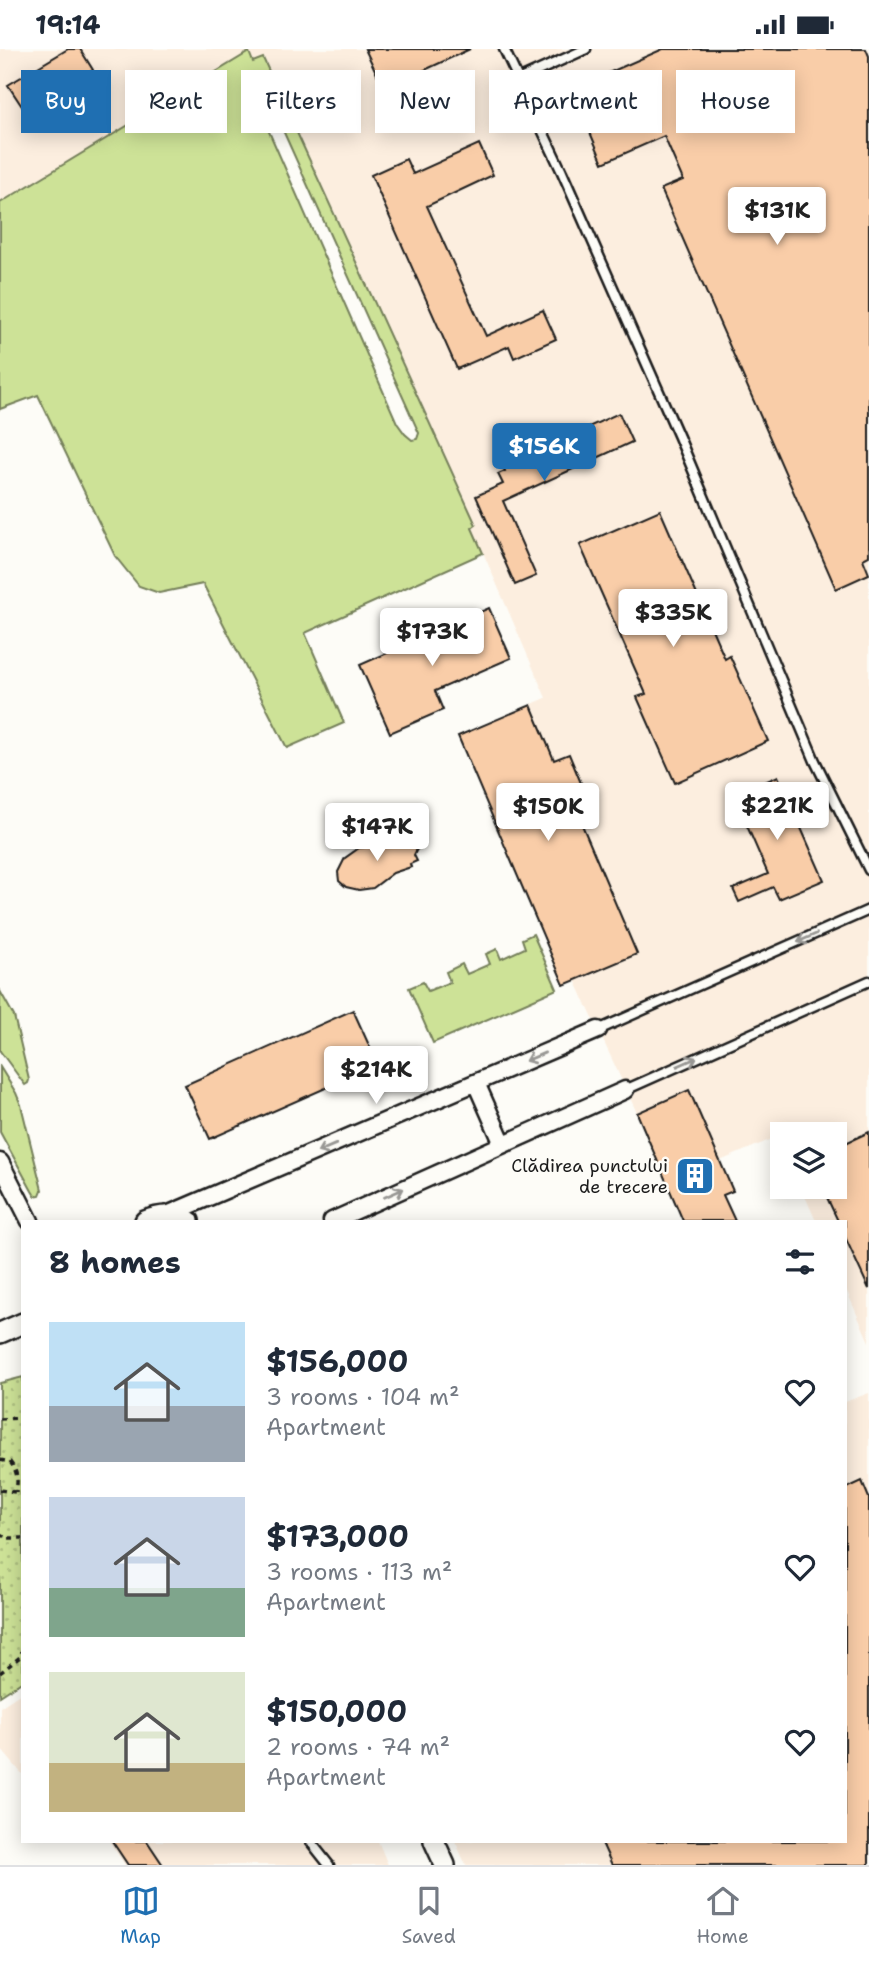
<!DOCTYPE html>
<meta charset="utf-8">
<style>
:root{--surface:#fff;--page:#f2f2f3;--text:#1f2937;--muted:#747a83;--line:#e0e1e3;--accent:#1f6fb2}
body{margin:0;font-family:"Shantell Sans",sans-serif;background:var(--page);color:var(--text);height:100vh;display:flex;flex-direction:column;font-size:26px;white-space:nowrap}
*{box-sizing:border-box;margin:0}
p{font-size:23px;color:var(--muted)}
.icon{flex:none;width:38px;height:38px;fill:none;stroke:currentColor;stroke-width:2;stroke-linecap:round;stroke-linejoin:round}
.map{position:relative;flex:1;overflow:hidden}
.details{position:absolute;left:21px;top:1171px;width:826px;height:623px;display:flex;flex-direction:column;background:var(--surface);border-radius:0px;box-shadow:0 4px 18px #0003}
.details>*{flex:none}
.guide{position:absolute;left:21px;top:21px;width:828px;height:63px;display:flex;gap:14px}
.controls{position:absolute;left:770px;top:1073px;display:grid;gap:14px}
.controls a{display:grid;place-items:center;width:77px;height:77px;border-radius:0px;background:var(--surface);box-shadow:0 4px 18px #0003;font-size:35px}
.price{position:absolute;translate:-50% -60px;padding:0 16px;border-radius:7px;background:#fff;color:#222;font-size:23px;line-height:46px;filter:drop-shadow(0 2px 4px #0008)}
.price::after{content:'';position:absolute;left:50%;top:42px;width:21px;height:16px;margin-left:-10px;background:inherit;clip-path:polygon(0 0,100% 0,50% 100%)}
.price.on{background:var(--accent);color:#fff}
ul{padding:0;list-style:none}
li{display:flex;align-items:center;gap:21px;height:175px;padding:0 28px}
li span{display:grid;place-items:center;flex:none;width:196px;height:140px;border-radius:0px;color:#555}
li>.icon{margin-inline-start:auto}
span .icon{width:84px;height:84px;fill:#fffc;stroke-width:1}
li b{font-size:30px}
h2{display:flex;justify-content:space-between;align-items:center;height:84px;padding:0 28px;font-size:30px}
.pill{padding:0 24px;border-radius:0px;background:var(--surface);box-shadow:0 4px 18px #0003;font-size:24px;line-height:63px}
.pill.on{background:var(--accent);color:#fff}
.status{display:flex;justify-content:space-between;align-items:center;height:49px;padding:0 35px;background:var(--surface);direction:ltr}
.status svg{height:19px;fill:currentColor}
.menu{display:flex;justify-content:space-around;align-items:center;height:98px;border-top:2px solid var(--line);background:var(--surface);font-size:19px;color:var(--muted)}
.menu a{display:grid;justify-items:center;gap:4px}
.menu .on{color:var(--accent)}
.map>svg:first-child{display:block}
</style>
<div class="status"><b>19:14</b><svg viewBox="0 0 49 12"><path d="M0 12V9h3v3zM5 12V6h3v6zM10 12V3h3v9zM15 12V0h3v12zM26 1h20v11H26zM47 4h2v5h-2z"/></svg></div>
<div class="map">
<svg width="869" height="1816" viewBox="0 0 869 1816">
<defs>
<pattern id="park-dots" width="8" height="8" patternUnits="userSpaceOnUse" patternTransform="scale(1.75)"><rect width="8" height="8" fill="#cde297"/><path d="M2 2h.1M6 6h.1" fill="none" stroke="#afc182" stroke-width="1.8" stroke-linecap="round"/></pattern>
</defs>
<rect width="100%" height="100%" fill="#fdfcf7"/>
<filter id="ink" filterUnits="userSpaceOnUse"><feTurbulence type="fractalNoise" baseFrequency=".0143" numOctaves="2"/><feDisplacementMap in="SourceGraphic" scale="14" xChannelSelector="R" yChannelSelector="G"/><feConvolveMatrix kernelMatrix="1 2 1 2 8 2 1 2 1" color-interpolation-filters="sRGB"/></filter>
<g filter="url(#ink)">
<!-- built -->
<path fill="#fceedf" d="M0 0H869V1293L845 1238V1172H816L801 1138H835V1085H782V1094L779 1087 720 1112 733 1142 680 1165 637 1064 575 931 564 936 458 687 546 649 472 478 476 476 264 9 253 14 248 4 0 154Z
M869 1344V1816H466L455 1792H845V1353Z
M23 1643V1726L0 1699V1658Z
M109 1792H378L388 1816H125Z"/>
<!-- green -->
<path fill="#cde297" stroke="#747f5a" stroke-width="2" fill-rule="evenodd" d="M249 3 253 13 263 9 476 476 472 479 483 504 305 584 344 674 287 699 203 535 159 544 139 537 115 507 38 346 0 360V154ZM257 36 264 39 419 384 417 390 412 391 405 385 397 374 252 44 253 39Z
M533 885 557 940 433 994 409 939 423 933 428 942 450 933 446 923 462 915 467 925 490 915 486 905 497 900 501 910 525 899 522 890Z
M0 942 14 967 29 1031 28 1034 25 1036 0 1002Z
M0 1018 16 1044 21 1056 42 1141 40 1146 35 1147 32 1142 0 1083Z"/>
<!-- park -->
<path fill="url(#park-dots)" stroke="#747f5a" stroke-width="2" d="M23 1328V1632L0 1647V1334Z"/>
<!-- building -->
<path fill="#f9cda8" stroke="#1c1c1c" stroke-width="2" d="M68 0H80L93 21 25 62 8 36Z
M365 0H470L384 40Z
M663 0H866L869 7V507L863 510 869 525 836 540 661 140 683 131 664 87 603 114 586 74 621 57 606 25Z
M479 95 493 126 427 157 486 287 543 261 556 290 514 309 509 297 457 320 371 126 406 110 413 125Z
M619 364 632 393 503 452 536 527 515 536 476 447 503 435 498 425 505 422 503 417Z
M660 461 725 610 730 607 768 692 675 734 637 648 646 645 580 496Z
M489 559 511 609 435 642 443 661 390 684 360 616Z
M531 656 554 711 569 705 588 751 574 757 637 905 564 936 458 687Z
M778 727 824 831 779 850 773 838 739 853 733 840 768 825 734 747Z
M398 787 399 790 406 787 409 794 419 796 414 806 417 812 410 815 411 818 393 824 373 839 359 841 346 838 339 832 338 823 345 809 359 799 381 796Z
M353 961 378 1016 210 1090 185 1036Z
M689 1041 733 1142 723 1146 735 1172H683L637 1064Z
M869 1083V1240L845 1188V1172H838L822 1138H835V1099Z
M862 1432 869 1449V1816H612L601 1792H845V1440Z
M112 1792H147L163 1816H128Z"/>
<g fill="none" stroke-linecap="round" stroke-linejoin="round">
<!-- service casing -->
<g stroke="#1c1c1c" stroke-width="13">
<path id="service" d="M504 0 562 123 679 388 815 712 869 821
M518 31 586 0
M598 981 869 861
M625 1041 869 932
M310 1792 329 1816"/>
</g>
<!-- minor casing -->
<g stroke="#1c1c1c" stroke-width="21">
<path id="minor" d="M476 1034 503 1095
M0 1113 30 1172
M167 1166 598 981
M332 1172 625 1041"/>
</g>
<!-- tertiary casing -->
<g stroke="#1c1c1c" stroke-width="24">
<path id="tertiary" d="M145 1172C161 1165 174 1165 189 1172
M0 1284 23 1274
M434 1792 445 1816"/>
</g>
<!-- path -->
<path stroke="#1c1c1c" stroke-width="3.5" stroke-dasharray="5 5" stroke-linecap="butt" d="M0 1163H1
M0 1370 23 1369
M0 1411 10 1413C18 1423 18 1431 16 1443
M0 1441 23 1444
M0 1485 8 1489H23
M0 1624 20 1608 23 1599"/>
<!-- service -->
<use href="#service" stroke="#fdfcf7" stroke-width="8"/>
<!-- minor -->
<use href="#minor" stroke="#fdfcf7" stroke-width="16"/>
<!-- tertiary -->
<use href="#tertiary" stroke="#fdfcf7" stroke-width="19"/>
</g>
<!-- one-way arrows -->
<defs><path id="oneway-shaft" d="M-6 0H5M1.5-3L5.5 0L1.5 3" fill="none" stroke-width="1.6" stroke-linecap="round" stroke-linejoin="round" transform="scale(1.75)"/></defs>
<g stroke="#989794">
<use href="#oneway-shaft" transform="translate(807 889) rotate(156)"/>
<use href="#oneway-shaft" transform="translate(535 1008) rotate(157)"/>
<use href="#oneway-shaft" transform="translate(687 1013) rotate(-24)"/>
<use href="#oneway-shaft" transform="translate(327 1099) rotate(157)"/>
<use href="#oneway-shaft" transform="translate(394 1144) rotate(-24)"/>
</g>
</g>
<!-- icons -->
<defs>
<g id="building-square" transform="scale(2.0125)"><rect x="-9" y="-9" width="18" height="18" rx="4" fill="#1f6fb2" stroke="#fdfcf7"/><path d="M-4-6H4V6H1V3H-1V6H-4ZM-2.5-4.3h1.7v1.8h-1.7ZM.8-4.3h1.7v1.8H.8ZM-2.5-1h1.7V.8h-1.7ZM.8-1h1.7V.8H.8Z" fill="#fff"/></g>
</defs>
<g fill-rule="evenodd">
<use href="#building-square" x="695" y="1127"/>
</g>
<g text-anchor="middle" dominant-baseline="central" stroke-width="5" stroke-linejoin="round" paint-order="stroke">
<!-- poi labels -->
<g font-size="18" fill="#1c1c1c" stroke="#fdfcf7" text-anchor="end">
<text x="668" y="1117">Clădirea punctului<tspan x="668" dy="21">de trecere</tspan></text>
</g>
</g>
</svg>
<div class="controls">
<a><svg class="icon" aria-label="layers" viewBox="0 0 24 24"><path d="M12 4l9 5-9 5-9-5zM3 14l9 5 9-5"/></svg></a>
</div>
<b class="price" style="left:777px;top:198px">$131K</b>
<b class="price on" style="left:544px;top:434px">$156K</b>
<b class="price" style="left:673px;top:600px">$335K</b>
<b class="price" style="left:432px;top:619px">$173K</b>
<b class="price" style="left:777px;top:793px">$221K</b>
<b class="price" style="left:548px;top:794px">$150K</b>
<b class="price" style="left:377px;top:814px">$147K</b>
<b class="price" style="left:376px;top:1057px">$214K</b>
<div class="guide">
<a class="pill on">Buy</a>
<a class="pill">Rent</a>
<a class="pill">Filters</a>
<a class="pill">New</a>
<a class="pill">Apartment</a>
<a class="pill">House</a>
</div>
<section class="details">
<h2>8 homes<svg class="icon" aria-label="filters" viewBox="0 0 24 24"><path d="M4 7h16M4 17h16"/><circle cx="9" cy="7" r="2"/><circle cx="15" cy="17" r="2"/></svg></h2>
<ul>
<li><span style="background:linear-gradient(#bfe0f5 60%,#9aa5b1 0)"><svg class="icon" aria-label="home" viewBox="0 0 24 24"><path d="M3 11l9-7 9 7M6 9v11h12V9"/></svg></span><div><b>$156,000</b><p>3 rooms · 104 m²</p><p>Apartment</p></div><svg class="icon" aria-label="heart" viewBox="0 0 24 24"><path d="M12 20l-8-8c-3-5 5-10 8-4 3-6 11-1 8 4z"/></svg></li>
<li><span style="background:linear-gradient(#c9d6e8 65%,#7fa58c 0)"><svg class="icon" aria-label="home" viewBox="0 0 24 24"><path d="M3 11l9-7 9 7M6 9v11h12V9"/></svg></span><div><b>$173,000</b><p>3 rooms · 113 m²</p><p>Apartment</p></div><svg class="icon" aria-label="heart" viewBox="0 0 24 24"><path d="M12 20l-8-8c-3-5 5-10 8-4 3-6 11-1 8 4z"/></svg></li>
<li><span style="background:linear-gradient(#dfe7d0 65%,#c2b280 0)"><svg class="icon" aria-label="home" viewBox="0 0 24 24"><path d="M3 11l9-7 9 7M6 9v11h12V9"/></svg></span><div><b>$150,000</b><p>2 rooms · 74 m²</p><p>Apartment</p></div><svg class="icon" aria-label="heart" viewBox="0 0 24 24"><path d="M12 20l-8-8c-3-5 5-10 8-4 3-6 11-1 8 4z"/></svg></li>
</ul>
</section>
</div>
<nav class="menu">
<a class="on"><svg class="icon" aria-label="map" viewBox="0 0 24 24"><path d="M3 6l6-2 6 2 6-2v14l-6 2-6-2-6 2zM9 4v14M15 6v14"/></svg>Map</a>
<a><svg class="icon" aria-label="saved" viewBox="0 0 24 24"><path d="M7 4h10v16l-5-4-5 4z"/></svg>Saved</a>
<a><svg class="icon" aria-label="home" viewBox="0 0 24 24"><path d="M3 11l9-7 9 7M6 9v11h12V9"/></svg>Home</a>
</nav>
